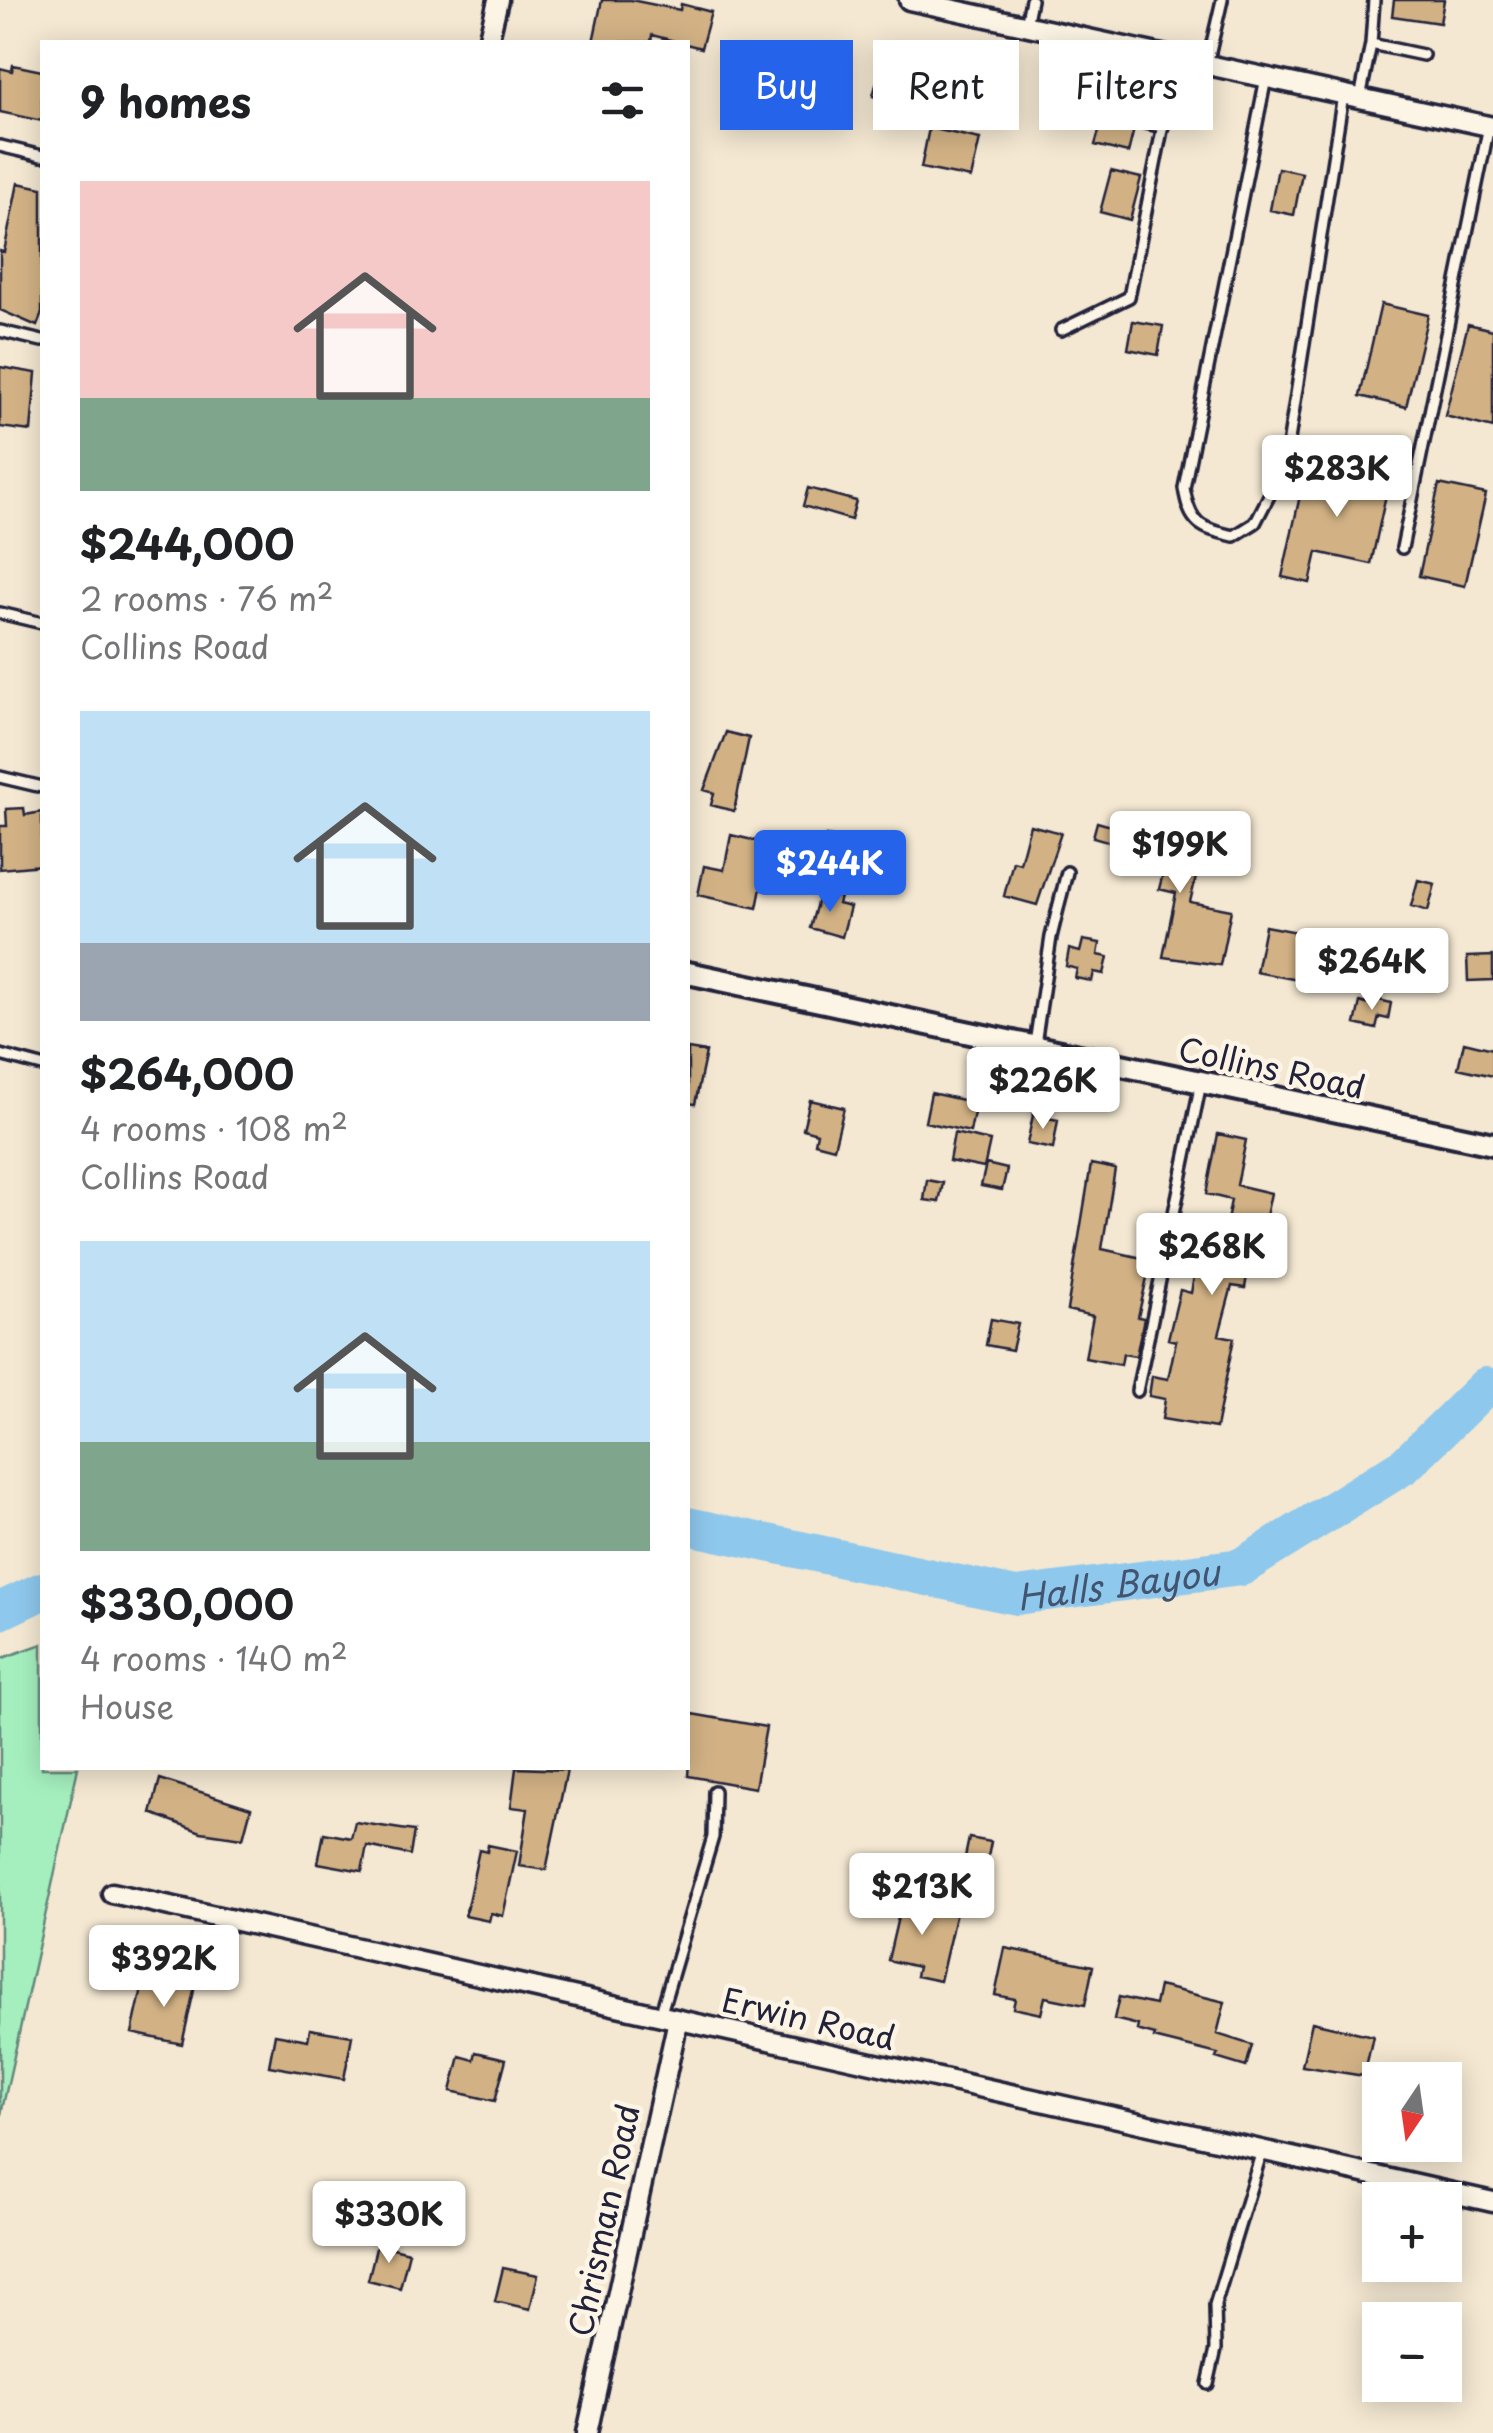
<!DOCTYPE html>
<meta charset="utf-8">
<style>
:root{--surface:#fff;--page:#f6f6f6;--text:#202124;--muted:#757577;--accent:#2563eb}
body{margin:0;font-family:"Playpen Sans",sans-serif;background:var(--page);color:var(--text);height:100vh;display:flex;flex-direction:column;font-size:38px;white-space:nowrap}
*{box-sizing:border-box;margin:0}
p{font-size:32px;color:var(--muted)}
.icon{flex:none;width:55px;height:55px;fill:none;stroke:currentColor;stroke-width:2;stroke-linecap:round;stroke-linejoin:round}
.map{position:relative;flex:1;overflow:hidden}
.drawer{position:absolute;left:40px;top:40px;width:650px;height:1730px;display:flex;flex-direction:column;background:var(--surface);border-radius:0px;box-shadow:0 5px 25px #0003}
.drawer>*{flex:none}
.guide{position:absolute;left:720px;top:40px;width:622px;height:90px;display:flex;gap:20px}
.needle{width:65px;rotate:193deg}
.fabs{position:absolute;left:1362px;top:2062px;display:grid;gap:20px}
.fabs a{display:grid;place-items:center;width:100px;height:100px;border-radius:0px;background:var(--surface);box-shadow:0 5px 25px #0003;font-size:50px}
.price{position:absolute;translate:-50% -85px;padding:0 22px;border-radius:10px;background:#fff;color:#222;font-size:32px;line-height:65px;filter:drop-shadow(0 2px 5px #0008)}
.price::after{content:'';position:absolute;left:50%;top:60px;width:30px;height:22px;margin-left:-15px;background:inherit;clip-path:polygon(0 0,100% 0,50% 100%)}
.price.on{background:var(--accent);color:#fff}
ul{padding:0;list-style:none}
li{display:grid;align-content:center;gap:20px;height:530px;padding:0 40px}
li span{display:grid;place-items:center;height:310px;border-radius:0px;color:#555}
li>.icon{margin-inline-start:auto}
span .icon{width:180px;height:180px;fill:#fffc;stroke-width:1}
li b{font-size:42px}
h2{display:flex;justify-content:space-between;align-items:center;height:120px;padding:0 40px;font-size:42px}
.pill{padding:0 35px;border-radius:0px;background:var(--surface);box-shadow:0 5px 25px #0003;font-size:35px;line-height:90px}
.pill.on{background:var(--accent);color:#fff}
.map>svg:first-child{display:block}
</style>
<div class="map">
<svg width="1493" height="2433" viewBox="0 0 1493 2433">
<rect width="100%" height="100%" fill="#f4e8d2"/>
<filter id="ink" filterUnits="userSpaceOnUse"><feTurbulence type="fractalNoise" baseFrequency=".01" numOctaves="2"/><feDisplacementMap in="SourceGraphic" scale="20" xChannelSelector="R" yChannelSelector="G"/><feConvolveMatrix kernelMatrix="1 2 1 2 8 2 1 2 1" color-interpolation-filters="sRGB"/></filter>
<g filter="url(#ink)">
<!-- green -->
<path fill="#a5efbe" stroke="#64887c" stroke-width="2.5" d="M42 1644V1768H78L0 2119V1659Z"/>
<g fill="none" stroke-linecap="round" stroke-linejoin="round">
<!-- river -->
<g stroke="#8ec8ed" stroke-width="38">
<path id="s1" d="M688 1526 1016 1596 1241 1567 1405 1465 1486 1386 1493 1388"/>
<path d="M0 1611 42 1591"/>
</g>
</g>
<!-- building -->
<path fill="#d2b285" stroke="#22223b" stroke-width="2.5" d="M602 0H631L680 10 681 4 711 12 701 48 652 35 651 42H593Z
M1394 0H1444L1440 23 1392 16Z
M13 65 42 71V121L0 112V68L12 71Z
M880 70 932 83 925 110 873 96Z
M1102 121 1134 129 1128 153 1095 145Z
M929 128 980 139 971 178 921 168Z
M1278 168 1302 173 1294 215 1270 210Z
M1111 171 1141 178 1130 220 1100 212Z
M18 183 42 188V313L37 326 0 310V251L4 252Z
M1381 304 1428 315 1406 407 1360 396Z
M1133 321 1163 326 1158 355 1128 349Z
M1468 324 1493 330V428L1445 416Z
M0 367 36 373 31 431 0 427Z
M1344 462 1391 472 1371 564 1317 552 1310 583 1282 577 1303 482 1338 490Z
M1439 484 1486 494 1465 586 1419 576Z
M808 488 856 501 851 520 803 506Z
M726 732 749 738 734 811 711 805 714 793 704 790Z
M24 808 25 815 42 812V865L0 869V826H7L6 809Z
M1097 822 1171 843 1172 836 1204 844 1190 902 1231 910 1220 965 1163 957 1176 893 1159 889 1167 858 1093 837Z
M1030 825 1061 833 1037 905 1004 896 1013 861 1020 863Z
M731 835 770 844 757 908 698 895 704 866 724 870Z
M826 836 845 839 841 858 823 854Z
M1418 880 1435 884 1428 911 1411 906Z
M820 892 840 897 838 904 850 907 842 937 810 928Z
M1265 926 1308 934 1298 980 1256 972Z
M1083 940 1100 943 1098 955 1108 957 1104 974 1094 972 1092 981 1075 978 1077 969 1066 966 1069 949 1080 952Z
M1493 956V980L1468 981 1467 957Z
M1367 997 1391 1003 1388 1019 1379 1017 1376 1029 1355 1024 1360 1002 1366 1004Z
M1464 1042 1493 1049V1076L1458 1068Z
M688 1049 706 1052 695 1104 688 1103Z
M931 1093 976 1103 970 1132 925 1122Z
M810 1100 844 1108 834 1148 815 1143 817 1133 803 1129Z
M1033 1115 1058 1120 1053 1149 1027 1144Z
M954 1133 990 1141 984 1168 949 1161Z
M1218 1134 1246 1140 1237 1185 1271 1193 1257 1259 1250 1257 1245 1288 1232 1286 1219 1335 1234 1338 1216 1428 1162 1419 1165 1399 1149 1396 1152 1376 1168 1379 1176 1341 1168 1339 1180 1290 1191 1293 1199 1248 1221 1252 1231 1200 1206 1194Z
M986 1164 1007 1169 1002 1190 981 1186Z
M1091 1164 1115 1169 1102 1249 1151 1260 1138 1317 1144 1318 1136 1356 1123 1354 1121 1365 1085 1358 1093 1316 1067 1310Z
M927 1180 943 1183 939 1202 924 1200Z
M991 1319 1018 1324 1012 1350 986 1345Z
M692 1714 766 1727 755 1788 688 1776Z
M516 1768 567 1770 546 1870 519 1866 528 1809 511 1807Z
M160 1779 251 1808 243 1838 201 1832 151 1813Z
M355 1822 414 1831 410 1855 367 1846 362 1871 318 1863 324 1833 351 1838Z
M969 1838 991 1842 986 1867 964 1862Z
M488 1845 517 1851 503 1916 491 1913 489 1921 465 1916 479 1850 487 1852Z
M902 1900 956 1912 940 1981 916 1976 918 1967 888 1960Z
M1005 1948 1093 1966 1085 2005 1045 1997 1041 2014 1013 2008 1015 1999 995 1995Z
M145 1975 195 1986 182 2044 132 2033Z
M1159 1986 1225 2002 1217 2034 1252 2045 1246 2067 1216 2058 1218 2054 1154 2038 1155 2035 1137 2030 1138 2025 1114 2019 1119 1997 1155 2005Z
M1312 2022 1373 2036 1364 2076 1302 2066Z
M310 2029 352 2036 344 2079 269 2066 275 2034 308 2040Z
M476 2052 506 2059 495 2101 451 2091 460 2056 474 2060Z
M377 2244 409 2252 400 2288 368 2280Z
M503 2268 538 2275 530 2309 495 2301Z"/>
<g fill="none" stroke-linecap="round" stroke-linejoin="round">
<!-- service casing -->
<g stroke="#22223b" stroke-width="16">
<path id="service" d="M1026 25 1031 0
M1371 44 1423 55
M1207 65 1222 0
M1266 78 1184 488C1190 524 1199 528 1234 536L1255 523 1285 465 1343 95
M1360 98 1371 44 1374 0
M1105 114 1163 127
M0 146 42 156
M1061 330 1129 297 1176 59
M0 331 42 341
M1402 548 1489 126
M0 613 42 623
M0 777 42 787
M1035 1044 1051 937 1067 872
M0 1055 42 1066
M1137 1391 1201 1083
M660 2016 713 1837 714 1791
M1208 2384 1216 2349 1215 2305 1262 2151"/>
</g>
<!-- minor casing -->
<g stroke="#22223b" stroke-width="25">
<path id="minor" d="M909 0 1493 127
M488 42 498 0
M112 1893 1493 2202
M587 2433 678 2020"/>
</g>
<!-- tertiary casing -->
<g stroke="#22223b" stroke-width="28">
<path id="tertiary" d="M688 973 1493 1144"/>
</g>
<!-- service -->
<use href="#service" stroke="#fcf5e5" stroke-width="9"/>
<!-- minor -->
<use href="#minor" stroke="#fcf5e5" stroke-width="18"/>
<!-- tertiary -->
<use href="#tertiary" stroke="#fcf5e5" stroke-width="20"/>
</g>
</g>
<g text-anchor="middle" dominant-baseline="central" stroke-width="9" stroke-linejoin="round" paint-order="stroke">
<!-- street labels -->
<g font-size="32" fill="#22223b" stroke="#fcf5e5">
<text transform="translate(1272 1067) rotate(12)">Collins Road</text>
<text transform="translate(809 2018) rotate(13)">Erwin Road</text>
<text transform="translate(603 2220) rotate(-78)">Chrisman Road</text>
</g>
<!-- water labels -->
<g font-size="35" font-style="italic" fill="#425470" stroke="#fcf5e5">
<text stroke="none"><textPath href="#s1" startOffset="438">Halls Bayou</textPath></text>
</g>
</g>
</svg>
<div class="fabs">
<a><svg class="needle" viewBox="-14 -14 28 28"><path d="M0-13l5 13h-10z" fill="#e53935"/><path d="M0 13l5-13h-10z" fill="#757577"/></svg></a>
<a>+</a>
<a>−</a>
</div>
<b class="price" style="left:1337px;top:520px">$283K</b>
<b class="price" style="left:1180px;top:896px">$199K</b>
<b class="price on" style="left:830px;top:915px">$244K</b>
<b class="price" style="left:1372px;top:1013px">$264K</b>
<b class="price" style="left:1043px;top:1132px">$226K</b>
<b class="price" style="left:1212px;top:1298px">$268K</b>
<b class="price" style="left:922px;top:1938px">$213K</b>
<b class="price" style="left:164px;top:2010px">$392K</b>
<b class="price" style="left:389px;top:2266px">$330K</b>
<div class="guide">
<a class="pill on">Buy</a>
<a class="pill">Rent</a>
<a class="pill">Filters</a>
</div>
<section class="drawer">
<h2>9 homes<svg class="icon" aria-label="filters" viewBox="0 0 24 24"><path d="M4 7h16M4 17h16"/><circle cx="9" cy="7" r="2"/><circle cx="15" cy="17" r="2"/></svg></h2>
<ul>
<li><span style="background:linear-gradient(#f6c9c9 70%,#7fa58c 0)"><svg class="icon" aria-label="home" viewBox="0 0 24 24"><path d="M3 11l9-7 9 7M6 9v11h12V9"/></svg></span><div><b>$244,000</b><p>2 rooms · 76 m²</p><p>Collins Road</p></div></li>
<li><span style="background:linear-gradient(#bfe0f5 75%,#9aa5b1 0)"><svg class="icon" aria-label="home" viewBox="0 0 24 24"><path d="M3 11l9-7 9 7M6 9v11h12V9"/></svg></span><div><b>$264,000</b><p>4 rooms · 108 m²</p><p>Collins Road</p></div></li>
<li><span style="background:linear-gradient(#bfe0f5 65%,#7fa58c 0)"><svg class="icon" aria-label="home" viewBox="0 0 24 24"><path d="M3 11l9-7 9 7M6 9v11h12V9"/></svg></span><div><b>$330,000</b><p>4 rooms · 140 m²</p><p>House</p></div></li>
</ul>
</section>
</div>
